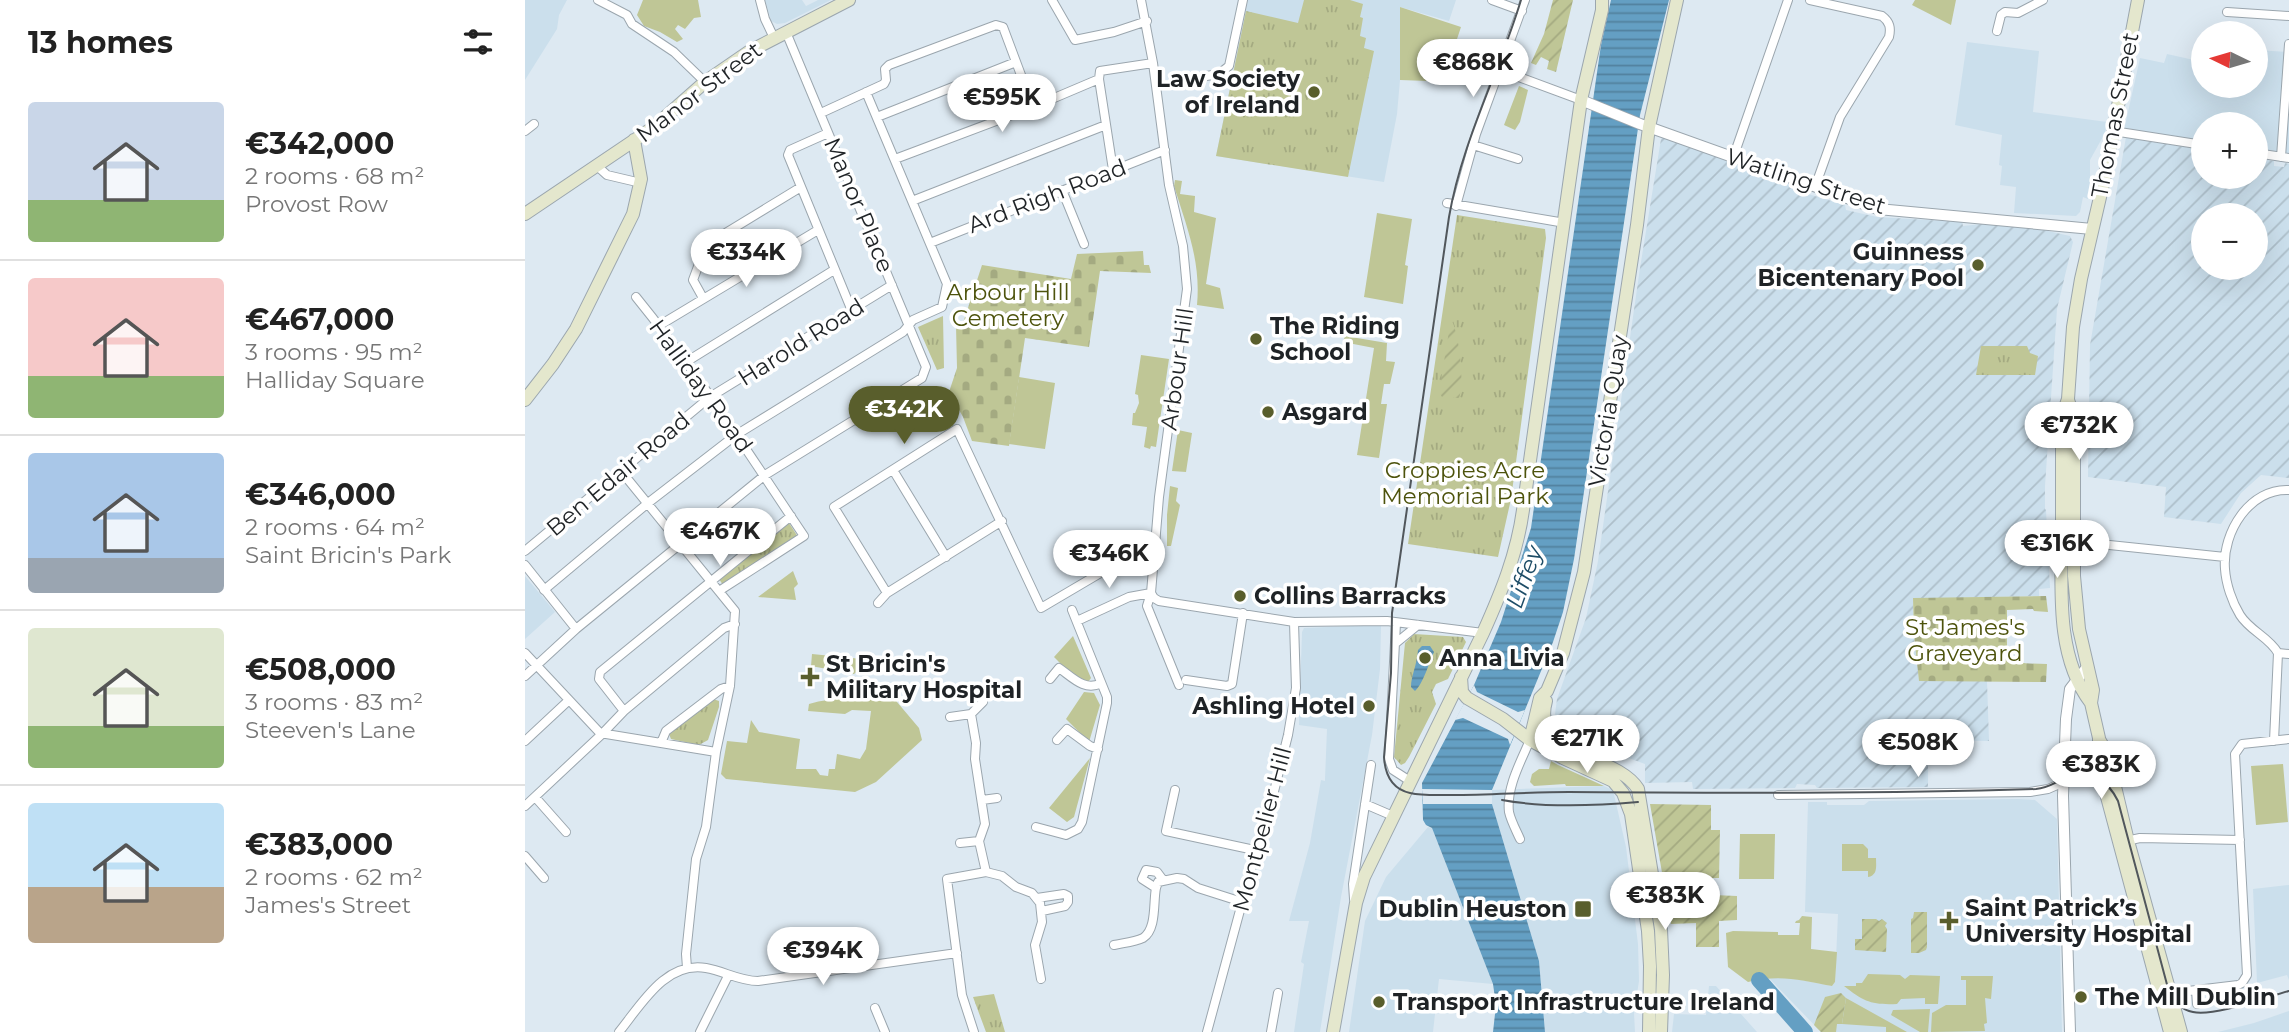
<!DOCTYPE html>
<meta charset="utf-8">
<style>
:root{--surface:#fff;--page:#f6f6f6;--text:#222;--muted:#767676;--line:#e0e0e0;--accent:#595e2c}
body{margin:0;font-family:Montserrat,sans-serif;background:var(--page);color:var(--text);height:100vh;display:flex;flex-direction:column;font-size:26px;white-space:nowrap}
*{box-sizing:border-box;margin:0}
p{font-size:23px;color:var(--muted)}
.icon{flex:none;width:38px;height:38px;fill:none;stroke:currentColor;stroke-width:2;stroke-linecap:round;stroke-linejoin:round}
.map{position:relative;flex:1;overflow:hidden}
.details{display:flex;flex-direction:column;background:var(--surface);width:525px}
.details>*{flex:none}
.needle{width:46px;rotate:275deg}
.tools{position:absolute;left:1666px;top:21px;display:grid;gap:14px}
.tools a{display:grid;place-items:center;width:77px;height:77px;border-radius:50%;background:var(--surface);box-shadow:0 7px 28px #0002;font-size:35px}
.price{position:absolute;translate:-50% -60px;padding:0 16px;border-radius:24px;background:#fff;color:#222;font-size:23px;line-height:46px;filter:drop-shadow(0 2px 4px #0008)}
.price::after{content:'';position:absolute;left:50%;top:42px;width:21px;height:16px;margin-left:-10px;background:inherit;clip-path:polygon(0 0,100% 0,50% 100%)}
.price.selected{background:var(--accent);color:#fff}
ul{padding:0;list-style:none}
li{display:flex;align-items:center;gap:21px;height:175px;padding:0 28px}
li+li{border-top:2px solid var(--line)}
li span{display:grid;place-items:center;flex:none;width:196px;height:140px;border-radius:7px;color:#555}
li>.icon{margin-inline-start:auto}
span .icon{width:84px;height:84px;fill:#fffc;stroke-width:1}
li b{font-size:30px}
h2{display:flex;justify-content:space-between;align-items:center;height:84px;padding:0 28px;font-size:30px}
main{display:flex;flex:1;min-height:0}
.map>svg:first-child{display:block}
</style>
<main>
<section class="details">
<h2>13 homes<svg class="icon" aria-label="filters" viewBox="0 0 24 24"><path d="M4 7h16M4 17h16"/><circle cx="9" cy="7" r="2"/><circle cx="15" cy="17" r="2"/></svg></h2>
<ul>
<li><span style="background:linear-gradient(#c9d6e8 70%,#8fb573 0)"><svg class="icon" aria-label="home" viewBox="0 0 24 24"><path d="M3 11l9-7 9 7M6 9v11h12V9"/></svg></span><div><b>€342,000</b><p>2 rooms · 68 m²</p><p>Provost Row</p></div></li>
<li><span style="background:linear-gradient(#f6c9c9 70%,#8fb573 0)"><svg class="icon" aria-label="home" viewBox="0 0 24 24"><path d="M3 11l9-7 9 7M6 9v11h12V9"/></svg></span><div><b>€467,000</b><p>3 rooms · 95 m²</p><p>Halliday Square</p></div></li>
<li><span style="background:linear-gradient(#a9c7e8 75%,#9aa5b1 0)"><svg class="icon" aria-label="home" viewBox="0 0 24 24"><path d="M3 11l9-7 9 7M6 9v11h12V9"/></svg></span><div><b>€346,000</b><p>2 rooms · 64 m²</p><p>Saint Bricin's Park</p></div></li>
<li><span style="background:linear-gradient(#dfe7d0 70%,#8fb573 0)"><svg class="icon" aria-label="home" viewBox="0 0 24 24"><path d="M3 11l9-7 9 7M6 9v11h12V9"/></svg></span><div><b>€508,000</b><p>3 rooms · 83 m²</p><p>Steeven's Lane</p></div></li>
<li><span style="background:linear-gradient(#bfe0f5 60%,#b9a48a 0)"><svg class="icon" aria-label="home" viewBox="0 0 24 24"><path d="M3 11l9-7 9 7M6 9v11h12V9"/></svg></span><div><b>€383,000</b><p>2 rooms · 62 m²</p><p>James's Street</p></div></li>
</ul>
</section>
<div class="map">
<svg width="1764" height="1032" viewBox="0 0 1764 1032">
<defs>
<pattern id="industrial-furrows" width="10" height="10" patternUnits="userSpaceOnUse" patternTransform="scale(1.75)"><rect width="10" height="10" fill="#cbdfec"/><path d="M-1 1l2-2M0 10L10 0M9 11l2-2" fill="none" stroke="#aebfca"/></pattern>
<pattern id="cemetery-stones" width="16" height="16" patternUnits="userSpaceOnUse" patternTransform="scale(1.75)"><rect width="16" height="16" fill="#bfc696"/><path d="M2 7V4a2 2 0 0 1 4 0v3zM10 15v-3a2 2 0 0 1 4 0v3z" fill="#a4aa81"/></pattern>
<pattern id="park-tufts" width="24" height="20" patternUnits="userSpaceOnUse" patternTransform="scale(1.75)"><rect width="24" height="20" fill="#bfc696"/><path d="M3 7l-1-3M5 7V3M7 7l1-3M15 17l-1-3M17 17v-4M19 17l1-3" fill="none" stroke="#a4aa81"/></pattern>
<pattern id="garden-furrows" width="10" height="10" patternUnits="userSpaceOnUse" patternTransform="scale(1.75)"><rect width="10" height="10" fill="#bfc696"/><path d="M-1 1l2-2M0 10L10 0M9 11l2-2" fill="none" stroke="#a4aa81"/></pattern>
<pattern id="water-rules" width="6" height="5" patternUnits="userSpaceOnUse" patternTransform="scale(1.75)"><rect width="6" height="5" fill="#649fc3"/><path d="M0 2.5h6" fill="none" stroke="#52819e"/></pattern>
</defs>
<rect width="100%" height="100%" fill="#dde9f2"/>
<!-- built -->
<path fill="#cbdfec" d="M0 0H42L34 15 32 29 0 80Z
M240 0H277L281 6 293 0H306L260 23 252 24 246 21Z
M723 0H931L924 21 875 7V80L872 114 859 182 691 156Z
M1442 42 1514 51 1508 112 1582 122 1580 133 1565 160V193L1563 199 1558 197 1555 212 1551 216 1489 213 1491 187 1475 185 1477 166 1474 165 1477 135 1430 125Z
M1731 50 1764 52V155L1731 152V124H1678V143L1599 130 1615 58 1639 63 1642 54 1678 62V86H1731Z
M0 576 30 612 0 639Z
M826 626H856L855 669 847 735 816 897 795 1032H769L779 964 776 962 784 921H764L785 843 796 780 800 781V779L802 729 774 725 777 632 779 628Z
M1079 786 1088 790 1101 847 1113 944 1114 981 1109 1013 1110 1032H1020L1014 961 967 804V790Z
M1493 799 1510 800 1532 819 1537 1032H1296L1243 977 1266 978 1307 986 1310 982 1313 914 1280 912 1283 802H1302V805H1339L1344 801Z
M903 827 907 828 968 984 914 979 908 1032H824L840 921 861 877Z
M1764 885V980L1762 975 1732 983 1728 889Z
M1184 986H1191L1232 1032H1147L1149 1014 1181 1015Z
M1764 1011V1032H1693L1729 1023Z"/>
<!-- industrial -->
<path fill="url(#industrial-furrows)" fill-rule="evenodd" d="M1139 137 1282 191 1283 194 1320 205 1321 210 1352 217 1437 222 1438 226 1457 224 1514 229 1545 236 1548 242 1532 309 1520 486V509L1521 510 1525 588 1514 589V596L1388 599 1389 636 1394 680 1462 681 1464 741 1403 740V787L1292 788 1290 785 1272 784 1270 788 1168 789 1167 782 1120 783V764L1043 736 1035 728 1030 714 1032 699 1061 618 1073 561 1115 268 1136 139Z
M1601 137 1678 150V177H1731V158L1749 161V166L1759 167 1760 163 1764 164V478L1736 475 1716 493 1696 524 1639 517 1641 487 1563 477 1565 345ZM1678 215H1731V268H1678Z"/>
<!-- grass -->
<path fill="#bfc696" d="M118 0H173L176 17 169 18 160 29 153 25 150 29 158 39 152 42 135 32 119 26 112 15Z
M1390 0H1431L1426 25 1387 5Z
M875 7 936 27 926 57 917 58 918 75 903 81 875 80Z
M994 86 1003 90 995 122 990 130 979 125Z
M650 180 657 181 655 194 670 196 669 212 691 218 681 284 695 288 699 309 672 305C676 261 662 228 649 186Z
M852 213 887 219 880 265 883 266 878 304 839 297Z
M820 336 862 343 861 361 870 362 865 384H859L856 404H862L854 458 832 455 849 348 818 342Z
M616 355 644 359 631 447 626 446 625 449 619 447 622 427 607 425 608 413H610L614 403 613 395 610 394Z
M494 377 530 383 520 449 484 444Z
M653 430 667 433 661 472 647 471Z
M645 486 653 488 651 501 655 505 646 546H642V515Z
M268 571 273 584 269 588 271 600 233 597Z
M548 636 566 678 563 682C549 680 539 667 529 657Z
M287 654 337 659 338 666 329 674 286 666Z
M356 683 394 728 397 740 351 782 330 792 201 779 196 774 202 741 222 743 226 720 234 732 275 739 271 769H291L295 775 303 776 304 769H310L312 754 335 759 341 749 346 711 327 710 320 714 283 711 284 704C309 696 335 702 356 683Z
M559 692 569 693 575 705 564 742 541 719Z
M565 758 549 817 542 822 524 808Z
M1026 761 1033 765 1079 786H1041L1040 784 1009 786 1005 782 1007 774 1014 769H1024Z
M1758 764 1763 822 1731 825 1726 766Z
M1215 834H1250L1249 879H1214Z
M1317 844H1338L1343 849V858H1351C1351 866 1353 875 1343 877V871H1317Z
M1277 916 1287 917 1286 949 1312 952 1310 982 1307 986C1276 980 1254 974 1223 982L1203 967 1201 933 1208 931 1253 932V935H1274L1275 923H1270L1271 921 1274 920Z
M1343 974 1375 975 1380 979 1385 975 1415 976 1413 1004H1400V998L1376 999 1372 1004C1347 1005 1339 1002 1319 986H1331V983H1337Z
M1436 976H1468L1466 999 1460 998 1462 1023 1459 1024 1460 1031 1406 1032 1407 1013 1421 1005H1441V980H1436Z
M1321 998 1382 1032H1361V1027L1317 1024Z
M1405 1009 1403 1032H1395L1366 1015 1368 1010Z"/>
<!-- cemetery -->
<path fill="url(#cemetery-stones)" d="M618 251 619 265H624L626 273 575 271 564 347 500 338 484 446 447 441 438 417 424 392 432 368 431 326 439 320 457 265 546 279 552 254Z
M1521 596 1523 612 1509 611 1508 609 1482 610V652C1488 666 1507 663 1522 664L1521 682 1394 681 1389 636 1388 598Z"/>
<!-- park -->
<path fill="url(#park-tufts)" d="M779 0H825L838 4 835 17 838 18 835 36 841 38 839 48 849 51 823 177 691 156 721 11 773 23Z
M932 215 1020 229 1021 238 986 499 973 557 883 544Z
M418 316 419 368 412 370 393 327Z
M1456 346H1502L1505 353 1513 356 1510 375H1451Z
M264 523 273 537 198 585 194 579Z
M889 634 938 637 941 642 923 679 911 684 907 692 911 704 884 757 880 763 876 765 869 757 880 643Z
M188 699 194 701V707L183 740 174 745 146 739 144 734Z
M469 994 480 1032H461L448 997Z"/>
<!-- garden -->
<path fill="url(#garden-furrows)" d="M1028 0H1048L1031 72 1022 69 1024 61 1016 57 1011 65 1006 63 1019 34Z
M926 319C934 332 940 383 934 398L917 397 914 392Z
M1125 804 1186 805V830H1195L1194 878H1188V895L1212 896V920L1194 921V947H1171V923L1146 924Z
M1389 912H1402V947L1401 950 1394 953H1386V919L1388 918Z
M1337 919H1351L1354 921 1357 919 1362 923 1360 926 1362 929 1361 952 1330 950V939H1337Z
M1316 993 1321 998 1317 1024H1312L1311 1032H1296L1289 1025 1300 997Z"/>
<!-- water -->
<path fill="url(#water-rules)" d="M1086 0H1144L1115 115 1049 559 1038 612 1028 642 967 790V804L1014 961 1020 1032H968L971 1005 968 984 907 828 901 825 898 820 897 783 949 685 976 622 1006 528 1076 45Z
M897 646H905L909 652C904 663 898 684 890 691L886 687C886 676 892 665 893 650Z"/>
<!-- pier -->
<path fill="#dde9f2" d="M949 685 952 692 993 712 1000 710 985 745 983 739 938 718 930 720Z
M897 789 967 790V804H898Z"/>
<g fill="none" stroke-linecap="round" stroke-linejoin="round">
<!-- river -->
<path stroke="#649fc3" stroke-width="16" d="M1234 980 1280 1032"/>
<!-- minor casing -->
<g stroke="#9ba6ae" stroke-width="10">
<path id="minor" d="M73 0 102 15 107 24 149 52 180 82
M235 0 240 19 249 38
M527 0 550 40 589 32 622 21
M616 0 628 63 644 185 658 246 662 289 634 497 626 593 622 606 654 685
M967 0 997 11
M1285 0 1357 16C1365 22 1366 28 1364 37L1315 117 1290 187
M1702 12 1764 16
M1472 31 1476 15 1480 12 1493 13 1518 0
M975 70 1056 100
M675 77 694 74 704 66 718 0
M296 113 359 84 361 80 360 69 364 65 471 25 478 27 508 107
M352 117 491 62
M0 131 9 124
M1588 131 1678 145
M303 133 265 150 263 155 327 311
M948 145 993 159
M1731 153 1764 158
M1756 157 1764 44
M1208 158 1263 0
M370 159 508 107 574 79
M71 165 82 175 116 183
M588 170 574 79 575 71 628 63
M537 190 559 244
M387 201 581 125
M922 203 1040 223
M931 206 951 134 1000 0
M405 243 640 150
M111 297C173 373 225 456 279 536L194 591
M178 298 168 280 181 245 276 187
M135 325 293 230
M161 362 309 270
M368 470 421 557
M96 471 210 611 205 686 191 752 181 827 171 859 161 954 162 968
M477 521 362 593 309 507 432 429 516 608 616 549 630 546
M1546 541 1700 557
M0 551 185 397 367 285
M0 565 51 629
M19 590 123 503 211 435 378 332 388 320 417 307 422 284 341 92
M626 593 629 598 634 601 769 622 862 621 958 633
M353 603 362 593
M552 621 604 597 626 593
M871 623 864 759 868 770 885 781
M871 643 893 625
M0 653 75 733 191 752
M1753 653C1744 637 1725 631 1715 615 1707 602 1701 584 1700 569 1697 532 1725 488 1764 490
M1753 653 1764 654
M0 676 51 629 240 475 397 378 401 367 261 32
M525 679 534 668C547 677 560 692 576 683
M661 680 702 686 707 684 718 613
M99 711 74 679 75 672 266 516
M425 717 446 714
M532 740 542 729 565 746 573 749
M0 741 43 701
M1749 741 1753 653
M136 743 141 731 196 689 205 686
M1540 756 1579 753
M650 790 641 831 734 851
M1253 795 1505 792 1523 789 1539 782
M10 797 41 832
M457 800 472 798
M840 804 868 816
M0 806 77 734 99 711 199 628 210 624
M511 827 541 835 553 829 557 822 582 703V697L547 610
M995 839C991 830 986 821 984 812 981 788 996 761 1005 740
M1601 841 1615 838 1715 840
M435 843 454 841
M0 856 19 878
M461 872 477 876 491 887 507 893 515 903 517 922 510 945 516 979
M631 888 617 879 621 870 632 872 638 880
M512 898 539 894 543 896V902L540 906 517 911
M829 899 828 884 846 765
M589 945C598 943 610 942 618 938 632 929 628 902 631 888L633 882 652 878 659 879 673 888 717 902
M1671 990 1672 1004
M1663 991 1713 985 1717 983 1722 975 1710 754 1717 744 1764 739
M350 1008 360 1032
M94 1032C116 1005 140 961 181 968 199 971 214 981 233 981L432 953
M175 1032 203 976
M449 1032 437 995 422 879 461 872 454 841 460 824 450 759 451 743 446 714 458 702
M682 1032 727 866 732 860 763 735 771 688 769 622
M746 1032 753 993"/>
</g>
<!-- tertiary casing -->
<g stroke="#9ba6ae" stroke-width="12">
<path id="tertiary" d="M1056 100 1115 124 1353 209 1567 229
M1545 1032 1538 796 1541 719 1545 689 1562 667"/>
</g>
<!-- secondary casing -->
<g stroke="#9ba6ae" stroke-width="14">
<path id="secondary" d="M0 214 129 127 180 82 225 51 324 0
M0 400 28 364 51 329 108 214 116 179 109 140
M1543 400 1549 418V576L1554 629 1568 690 1566 703 1574 738V754L1578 782 1645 1032
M936 677 937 692 942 698 978 719 1005 740 1038 758 1088 781 1098 793 1106 814 1123 931 1125 966 1124 1032
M1021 701C1005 758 1091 753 1113 789L1136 929 1138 975 1136 1032
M1566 703C1529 655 1537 583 1537 526 1537 490 1537 453 1537 417L1543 399 1548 327 1556 279 1579 180 1613 0
M1005 740 1015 698 1022 691 1038 653 1059 572 1112 225 1124 127 1152 0
M1575 741 1582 753 1603 841 1656 1032
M808 1032 831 903 839 877 958 633C976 593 992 554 998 510L1056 100 1077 10V0"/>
</g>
<!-- minor -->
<use href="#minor" stroke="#fff" stroke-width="8"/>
<!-- tertiary -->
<use href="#tertiary" stroke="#fff" stroke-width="10"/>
<!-- secondary -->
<use href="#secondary" stroke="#e4e7cd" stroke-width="12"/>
<!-- tram -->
<path stroke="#51575c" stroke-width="2" d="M996 0C974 73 937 141 924 217L867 613 866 673 859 757C860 774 867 789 885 793 898 796 913 795 927 795 966 795 1005 792 1044 792 1200 793 1356 794 1511 789 1524 788 1532 781 1543 777 1565 768 1584 782 1593 801L1644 992C1650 1002 1656 1010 1668 1012 1688 1017 1742 997 1764 991
M977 800C1020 808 1068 806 1113 802"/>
</g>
<!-- markers -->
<g fill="#595e2c" stroke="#fff" stroke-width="2.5">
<circle cx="789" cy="92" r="7"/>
<circle cx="1453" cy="265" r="7"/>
<circle cx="731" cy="339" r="7"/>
<circle cx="743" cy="412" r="7"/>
<circle cx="715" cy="596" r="7"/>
<circle cx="900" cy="658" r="7"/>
<path d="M281.5 666.5h7v7h7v7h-7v7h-7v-7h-7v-7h7z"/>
<circle cx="844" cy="706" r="7"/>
<rect x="1049" y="900" width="18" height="18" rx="3.5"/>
<path d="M1420.5 910.5h7v7h7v7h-7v7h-7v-7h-7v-7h7z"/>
<circle cx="1556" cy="997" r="7"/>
<circle cx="854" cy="1002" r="7"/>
</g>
<g text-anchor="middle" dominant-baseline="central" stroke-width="7" stroke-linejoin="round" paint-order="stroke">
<!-- poi labels -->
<g font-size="23" font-weight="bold" fill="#1f2326" stroke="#fff" text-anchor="start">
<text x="775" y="79" text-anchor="end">Law Society<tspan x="775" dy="26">of Ireland</tspan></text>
<text x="1439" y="252" text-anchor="end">Guinness<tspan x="1439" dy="26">Bicentenary Pool</tspan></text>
<text x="745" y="326">The Riding<tspan x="745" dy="26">School</tspan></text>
<text x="757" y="412">Asgard</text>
<text x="729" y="596">Collins Barracks</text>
<text x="914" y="658">Anna Livia</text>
<text x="301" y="664">St Bricin's<tspan x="301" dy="26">Military Hospital</tspan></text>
<text x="830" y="706" text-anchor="end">Ashling Hotel</text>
<text x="1440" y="908">Saint Patrick’s<tspan x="1440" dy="26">University Hospital</tspan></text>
<text x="1042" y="909" text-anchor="end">Dublin Heuston</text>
<text x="1570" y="997">The Mill Dublin</text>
<text x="868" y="1002">Transport Infrastructure Ireland</text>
</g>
<!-- street labels -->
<g font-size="23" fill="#1f2326" stroke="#fff">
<text transform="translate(174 92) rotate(-37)">Manor Street</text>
<text transform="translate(1590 115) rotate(-79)">Thomas Street</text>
<text transform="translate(1281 181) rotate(18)">Watling Street</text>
<text transform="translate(522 196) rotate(-21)">Ard Righ Road</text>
<text transform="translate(334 205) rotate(67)">Manor Place</text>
<text transform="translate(276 342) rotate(-32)">Harold Road</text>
<text transform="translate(652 369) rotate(-82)">Arbour Hill</text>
<text transform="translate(176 386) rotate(54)">Halliday Road</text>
<text transform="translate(1083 411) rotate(-81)">Victoria Quay</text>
<text transform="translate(93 474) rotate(-40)">Ben Edair Road</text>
<text transform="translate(737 829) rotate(-75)">Montpelier Hill</text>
</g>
<!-- park labels -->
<g font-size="23" fill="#4d530c" stroke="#fff">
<text x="483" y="292">Arbour Hill<tspan x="483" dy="26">Cemetery</tspan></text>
<text x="940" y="470">Croppies Acre<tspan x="940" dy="26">Memorial Park</tspan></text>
<text x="1440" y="627">St James's<tspan x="1440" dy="26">Graveyard</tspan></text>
</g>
<!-- water labels -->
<g font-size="24" font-style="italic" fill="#1e4d67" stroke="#fff">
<text transform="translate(999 577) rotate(-70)">Liffey</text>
</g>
</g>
</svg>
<div class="tools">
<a><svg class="needle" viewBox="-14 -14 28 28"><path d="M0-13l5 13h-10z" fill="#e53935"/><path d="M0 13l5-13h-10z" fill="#767676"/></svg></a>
<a>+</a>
<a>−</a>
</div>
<b class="price" style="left:948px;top:99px">€868K</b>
<b class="price" style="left:477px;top:134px">€595K</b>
<b class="price" style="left:221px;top:289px">€334K</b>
<b class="price selected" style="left:379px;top:446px">€342K</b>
<b class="price" style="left:1554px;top:462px">€732K</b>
<b class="price" style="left:195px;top:568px">€467K</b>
<b class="price" style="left:1532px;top:580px">€316K</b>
<b class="price" style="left:584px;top:590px">€346K</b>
<b class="price" style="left:1062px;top:775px">€271K</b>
<b class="price" style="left:1393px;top:779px">€508K</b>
<b class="price" style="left:1576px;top:801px">€383K</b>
<b class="price" style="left:1140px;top:932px">€383K</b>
<b class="price" style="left:298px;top:987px">€394K</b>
</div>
</main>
